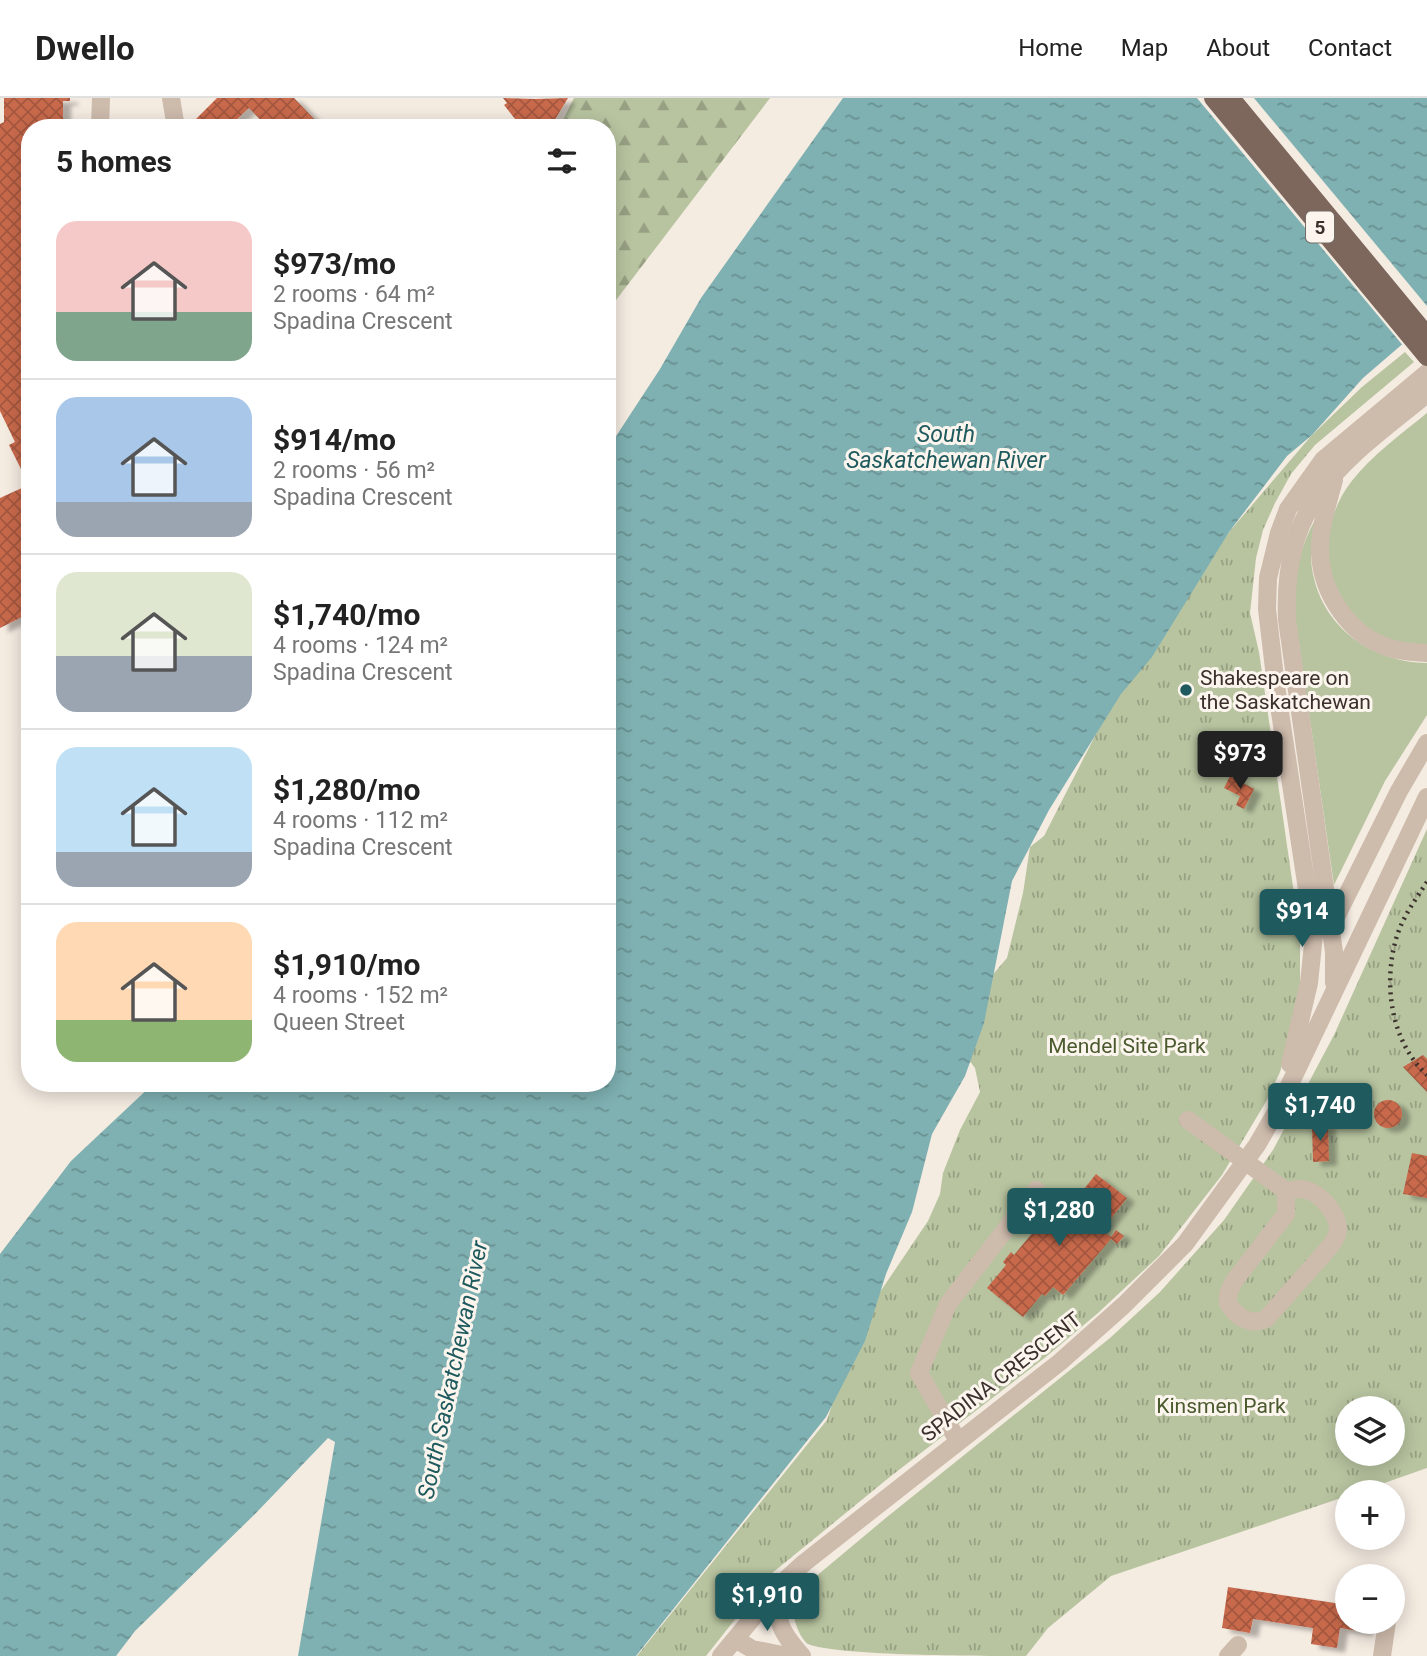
<!DOCTYPE html>
<meta charset="utf-8">
<style>
:root{--surface:#fff;--page:#f6f6f6;--text:#222;--muted:#767676;--line:#e0e0e0;--accent:#1f5a5e}
body{margin:0;font-family:Roboto,sans-serif;background:var(--page);color:var(--text);height:100vh;display:flex;flex-direction:column;font-size:26px;white-space:nowrap}
*{box-sizing:border-box;margin:0}
p{font-size:23px;color:var(--muted)}
.icon{flex:none;width:38px;height:38px;fill:none;stroke:currentColor;stroke-width:2;stroke-linecap:round;stroke-linejoin:round}
.map{position:relative;flex:1;overflow:hidden}
.drawer{position:absolute;left:21px;top:21px;width:595px;height:973px;display:flex;flex-direction:column;background:var(--surface);border-radius:28px;box-shadow:0 4px 18px #0003}
.drawer>*{flex:none}
.buttons{position:absolute;left:1335px;top:1298px;display:grid;gap:14px}
.buttons a{display:grid;place-items:center;width:70px;height:70px;border-radius:50%;background:var(--surface);box-shadow:0 4px 18px #0003;font-size:35px}
.price{position:absolute;translate:-50% -60px;padding:0 16px;border-radius:7px;background:var(--accent);color:#fff;font-size:23px;line-height:46px;filter:drop-shadow(0 2px 4px #0008)}
.price::after{content:'';position:absolute;left:50%;top:42px;width:21px;height:16px;margin-left:-10px;background:inherit;clip-path:polygon(0 0,100% 0,50% 100%)}
.price.active{background:#222;color:#fff}
ul{padding:0;list-style:none}
li{display:flex;align-items:center;gap:21px;height:175px;padding:0 35px}
li+li{border-top:2px solid var(--line)}
li span{display:grid;place-items:center;flex:none;width:196px;height:140px;border-radius:21px;color:#555}
li>.icon{margin-inline-start:auto}
span .icon{width:84px;height:84px;fill:#fffc;stroke-width:1}
li b{font-size:30px}
h2{display:flex;justify-content:space-between;align-items:center;height:84px;padding:0 35px;font-size:30px}
header{display:flex;align-items:center;gap:42px;box-sizing:border-box;height:98px;padding:0 35px;background:var(--surface);border-bottom:2px solid var(--line)}
header strong{font-size:33px}
nav{display:flex;gap:38px;margin-inline-start:auto;font-size:24px}
.map>svg:first-child{display:block}
</style>
<header>
<strong>Dwello</strong>
<nav><a>Home</a><a>Map</a><a>About</a><a>Contact</a></nav>
</header>
<div class="map">
<svg width="1427" height="1558" viewBox="0 0 1427 1558">
<defs>
<pattern id="forest-firs" width="22" height="20" patternUnits="userSpaceOnUse" patternTransform="scale(1.75)"><rect width="22" height="20" fill="#b8c4a0"/><path d="M5 1l3.5 6h-7zM16 11l3.5 6h-7z" fill="#97a083"/></pattern>
<pattern id="park-tufts" width="24" height="20" patternUnits="userSpaceOnUse" patternTransform="scale(1.75)"><rect width="24" height="20" fill="#b8c4a0"/><path d="M3 7l-1-3M5 7V3M7 7l1-3M15 17l-1-3M17 17v-4M19 17l1-3" fill="none" stroke="#97a083"/></pattern>
<pattern id="water-ripples" width="26" height="14" patternUnits="userSpaceOnUse" patternTransform="scale(1.75)"><rect width="26" height="14" fill="#7fb0b2"/><path d="M2 4q2-2 4 0t4 0M15 11q2-2 4 0t4 0" fill="none" stroke="#699091"/></pattern>
<pattern id="building-cross-hatch" width="8" height="8" patternUnits="userSpaceOnUse" patternTransform="scale(1.75)"><rect width="8" height="8" fill="#c8694b"/><path d="M0 0l8 8M0 8l8-8" fill="none" stroke="#a4573f"/></pattern>
<filter id="shadow"><feDropShadow dx="8" dy="4.5" stdDeviation="2" flood-color="#0004"/></filter>
</defs>
<rect width="100%" height="100%" fill="#f4ebe1"/>
<!-- grass -->
<path fill="#b8c4a0" d="M1427 315V548C1409 546 1390 545 1375 536 1322 503 1314 432 1351 384 1371 358 1401 336 1427 315Z
M1315 422C1312 439 1309 458 1313 476 1324 531 1373 564 1427 565V617L1385 683 1334 787 1295 518C1293 484 1298 452 1315 422Z"/>
<!-- forest -->
<path fill="url(#forest-firs)" d="M574 0H770L607 214V30H559Z"/>
<!-- park -->
<path fill="url(#park-tufts)" fill-rule="evenodd" d="M1405 254 1414 264 1315 347 1291 376 1275 405 1263 432 1256 460 1250 515 1259 554 1300 837V886L1295 922 1280 974 1267 1002 1222 1077 1159 1158 1098 1215 1047 1258 891 1378 771 1476 706 1558H637L827 1322 854 1240 880 1194 928 1123 940 1096 943 1075 960 1032 980 994 975 970 960 950 989 881 1007 860 1023 795 1030 749 1044 738 1121 587 1229 434 1312 337 1362 289Z
M1427 731V1370L1356 1395H1348L1347 1398 1111 1478 1048 1530 1026 1558C984 1558 837 1558 808 1546 802 1542 797 1531 795 1523 791 1507 797 1496 808 1485L887 1419 1110 1240 1160 1194 1224 1122 1273 1052 1334 937ZM1348 1311H1393V1356H1348Z"/>
<!-- water -->
<path fill="url(#water-ripples)" d="M843 0H1427V225L1363 280 1312 337 1287 358 1229 434 1152 559 1121 596 1049 712 1012 783 984 925 965 978 932 1036 912 1114 886 1176 865 1243 826 1319 636 1558H298L335 1344 328 1340 255 1416 135 1533 116 1558H0V1156L71 1063 154 985H607V352L660 271 701 200Z"/>
<!-- pier -->
<path fill="#f4ebe1" d="M1197 0H1254L1427 208V230L1405 250Z"/>
<!-- building -->
<path fill="url(#building-cross-hatch)" filter="url(#shadow)" d="M4 0H70V3H63V30H30V384L28 385 9 347 15 344 0 313V26L4 24Z
M217 0H294L321 28 318 30H268L249 10 233 25 237 30H183L192 25Z
M503 0 535 1 568 0 553 25 556 26 554 30H517L519 26 504 7 507 5Z
M24 389 30 395V515L0 530V400Z
M1230 678 1254 691 1244 711 1236 707 1240 698 1224 690Z
M1423 957 1427 961V994L1403 969Z
M1374 1016a14 14 0 1 1 28 0a14 14 0 1 1-28 0Z
M1328 1026 1329 1063 1313 1064 1312 1027Z
M1412 1055 1427 1058V1100L1403 1096Z
M1096 1076 1127 1100 1102 1132 1111 1139 1116 1132 1124 1138 1117 1146 1111 1141 1063 1197 1053 1189 1045 1198 1042 1196 1023 1219 987 1190 1006 1167 1003 1164 1011 1154 1014 1157 1060 1102 1069 1110Z
M1228 1489 1348 1507V1524H1366L1365 1534 1340 1530 1337 1550 1311 1546 1313 1530 1253 1521 1250 1535 1222 1530Z"/>
<g fill="none" stroke-linecap="round" stroke-linejoin="round">
<!-- minor -->
<path stroke="#cdbbac" stroke-width="18" d="M171 0 176 30
M100 30 101 0
M1334 382C1328 405 1319 431 1320 456 1322 496 1350 538 1390 550 1402 554 1414 554 1427 555
M1329 833 1399 693 1427 645
M1334 885V854L1287 522C1282 401 1342 365 1427 296
M1290 966 1309 885 1314 837 1276 588 1267 511 1268 480 1279 435 1288 411 1323 362 1427 275
M1188 1022 1286 1093C1291 1092 1298 1091 1303 1091 1320 1094 1338 1115 1338 1132 1337 1140 1332 1146 1327 1152L1266 1221C1250 1228 1236 1219 1228 1205V1196L1234 1183 1286 1116V1093
M958 1343 919 1275 948 1206 1036 1092
M781 1486C776 1524 777 1529 802 1558
M735 1541 752 1551 787 1558
M721 1558 781 1486 804 1465 1060 1264 1124 1207 1185 1146 1257 1047 1279 1009 1427 699
M1228 1558 1238 1547
M1382 1558 1387 1524"/>
<!-- major -->
<path stroke="#7d675c" stroke-width="18" d="M1213 0 1427 259
M1231 0 1427 237"/>
<!-- rail -->
<path stroke="#3b302b" stroke-width="4.5" stroke-dasharray="2 5" stroke-linecap="butt" d="M1427 784C1415 802 1402 820 1396 841 1383 887 1391 944 1427 977"/>
</g>
<!-- markers -->
<circle fill="#1f5a5e" stroke="#fbf5ee" stroke-width="2.5" cx="1186" cy="592" r="7"/>
<g text-anchor="middle" dominant-baseline="central" stroke-width="6" stroke-linejoin="round" paint-order="stroke">
<!-- shield labels -->
<rect fill="#fbf5ee" stroke="#756b66" stroke-width="2" x="1306" y="113.5" width="28" height="31" rx="5"/>
<g font-size="19" font-weight="bold" fill="#3b302b">
<text x="1320" y="129">5</text>
</g>
<!-- poi labels -->
<g font-size="21" fill="#3b302b" stroke="#fbf5ee" text-anchor="start">
<text x="1200" y="580">Shakespeare on<tspan x="1200" dy="24">the Saskatchewan</tspan></text>
</g>
<!-- park labels -->
<g font-size="21" fill="#4a5a2e" stroke="#fbf5ee">
<text x="1127" y="948">Mendel Site Park</text>
<text x="1221" y="1308">Kinsmen Park</text>
</g>
<!-- street labels -->
<g font-size="21" fill="#3b302b" stroke="#fbf5ee">
<text transform="translate(1001 1279) rotate(-38)">SPADINA CRESCENT</text>
</g>
<!-- water labels -->
<g font-size="23" font-style="italic" fill="#1f5a5e" stroke="#fbf5ee">
<text x="946" y="336">South<tspan x="946" dy="26">Saskatchewan River</tspan></text>
<text transform="translate(453 1272) rotate(-78)">South Saskatchewan River</text>
</g>
</g>
</svg>
<div class="buttons">
<a><svg class="icon" aria-label="layers" viewBox="0 0 24 24"><path d="M12 4l9 5-9 5-9-5zM3 14l9 5 9-5"/></svg></a>
<a>+</a>
<a>−</a>
</div>
<b class="price active" style="left:1240px;top:693px">$973</b>
<b class="price" style="left:1302px;top:851px">$914</b>
<b class="price" style="left:1320px;top:1045px">$1,740</b>
<b class="price" style="left:1059px;top:1150px">$1,280</b>
<b class="price" style="left:767px;top:1535px">$1,910</b>
<section class="drawer">
<h2>5 homes<svg class="icon" aria-label="filters" viewBox="0 0 24 24"><path d="M4 7h16M4 17h16"/><circle cx="9" cy="7" r="2"/><circle cx="15" cy="17" r="2"/></svg></h2>
<ul>
<li><span style="background:linear-gradient(#f6c9c9 65%,#7fa58c 0)"><svg class="icon" aria-label="home" viewBox="0 0 24 24"><path d="M3 11l9-7 9 7M6 9v11h12V9"/></svg></span><div><b>$973/mo</b><p>2 rooms · 64 m²</p><p>Spadina Crescent</p></div></li>
<li><span style="background:linear-gradient(#a9c7e8 75%,#9aa5b1 0)"><svg class="icon" aria-label="home" viewBox="0 0 24 24"><path d="M3 11l9-7 9 7M6 9v11h12V9"/></svg></span><div><b>$914/mo</b><p>2 rooms · 56 m²</p><p>Spadina Crescent</p></div></li>
<li><span style="background:linear-gradient(#dfe7d0 60%,#9aa5b1 0)"><svg class="icon" aria-label="home" viewBox="0 0 24 24"><path d="M3 11l9-7 9 7M6 9v11h12V9"/></svg></span><div><b>$1,740/mo</b><p>4 rooms · 124 m²</p><p>Spadina Crescent</p></div></li>
<li><span style="background:linear-gradient(#bfe0f5 75%,#9aa5b1 0)"><svg class="icon" aria-label="home" viewBox="0 0 24 24"><path d="M3 11l9-7 9 7M6 9v11h12V9"/></svg></span><div><b>$1,280/mo</b><p>4 rooms · 112 m²</p><p>Spadina Crescent</p></div></li>
<li><span style="background:linear-gradient(#ffd9b3 70%,#8fb573 0)"><svg class="icon" aria-label="home" viewBox="0 0 24 24"><path d="M3 11l9-7 9 7M6 9v11h12V9"/></svg></span><div><b>$1,910/mo</b><p>4 rooms · 152 m²</p><p>Queen Street</p></div></li>
</ul>
</section>
</div>
